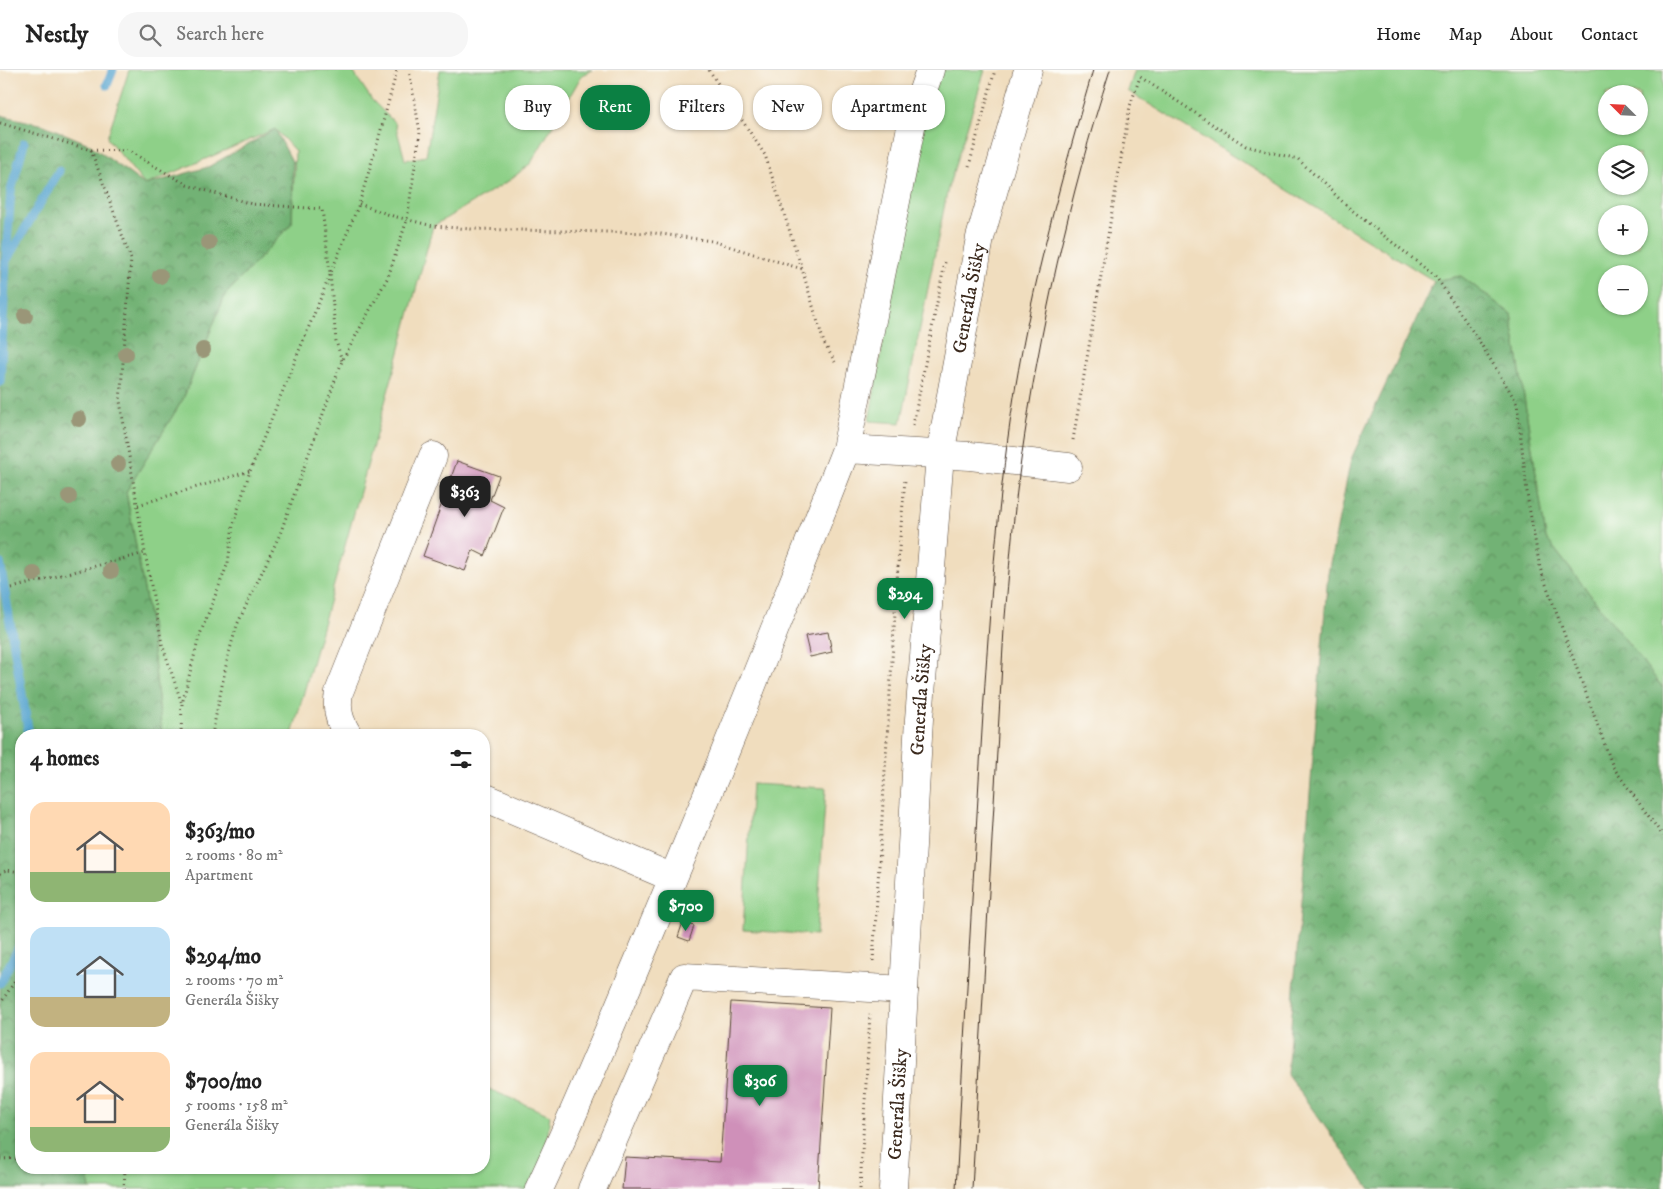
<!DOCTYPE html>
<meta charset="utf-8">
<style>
:root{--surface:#fff;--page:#f6f6f6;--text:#222;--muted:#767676;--line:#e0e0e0;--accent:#0b8043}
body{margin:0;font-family:"IM FELL DW Pica",serif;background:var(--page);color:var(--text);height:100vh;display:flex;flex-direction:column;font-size:19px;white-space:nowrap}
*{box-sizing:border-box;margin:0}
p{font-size:16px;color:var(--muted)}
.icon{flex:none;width:28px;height:28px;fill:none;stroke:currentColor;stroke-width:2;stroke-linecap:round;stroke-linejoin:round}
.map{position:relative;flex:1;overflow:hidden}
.sheet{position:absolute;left:15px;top:659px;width:475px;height:445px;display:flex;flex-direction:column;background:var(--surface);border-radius:20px;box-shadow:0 1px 4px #0004}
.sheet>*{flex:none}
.hud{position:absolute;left:505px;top:15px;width:475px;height:45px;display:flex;gap:10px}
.needle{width:32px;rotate:294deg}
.tools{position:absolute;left:1598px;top:15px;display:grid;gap:10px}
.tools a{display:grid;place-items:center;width:50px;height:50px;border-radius:50%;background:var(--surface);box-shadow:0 1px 4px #0004;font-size:25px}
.price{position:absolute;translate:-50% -42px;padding:0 11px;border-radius:10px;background:var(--accent);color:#fff;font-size:16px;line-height:32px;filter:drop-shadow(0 1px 2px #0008)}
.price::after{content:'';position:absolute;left:50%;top:30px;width:15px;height:11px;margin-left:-8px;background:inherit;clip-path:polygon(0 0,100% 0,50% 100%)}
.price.active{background:#222;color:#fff}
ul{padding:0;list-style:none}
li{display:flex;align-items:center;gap:15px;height:125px;padding:0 15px}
li span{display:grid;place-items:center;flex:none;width:140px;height:100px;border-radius:15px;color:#555}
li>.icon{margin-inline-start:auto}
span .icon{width:60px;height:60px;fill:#fffc;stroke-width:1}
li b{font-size:21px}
h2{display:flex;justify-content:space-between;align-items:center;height:60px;padding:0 15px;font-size:21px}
.chip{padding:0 18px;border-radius:20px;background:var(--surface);box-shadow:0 1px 4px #0004;font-size:18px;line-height:45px}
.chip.active{background:var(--accent);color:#fff}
header{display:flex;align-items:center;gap:30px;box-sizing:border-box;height:70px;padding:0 25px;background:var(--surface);border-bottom:1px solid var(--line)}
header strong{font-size:24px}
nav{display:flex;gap:28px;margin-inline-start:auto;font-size:18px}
.search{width:350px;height:45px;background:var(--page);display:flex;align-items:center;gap:12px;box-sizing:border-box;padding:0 18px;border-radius:20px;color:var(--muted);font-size:19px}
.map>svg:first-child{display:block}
</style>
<header>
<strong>Nestly</strong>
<div class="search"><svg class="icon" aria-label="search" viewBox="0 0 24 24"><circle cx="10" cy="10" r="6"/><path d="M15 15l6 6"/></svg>Search here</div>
<nav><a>Home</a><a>Map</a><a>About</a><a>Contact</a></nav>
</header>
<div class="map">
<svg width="1663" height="1119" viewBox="0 0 1663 1119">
<defs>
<pattern id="forest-crowns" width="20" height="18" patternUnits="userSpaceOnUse" patternTransform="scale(1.25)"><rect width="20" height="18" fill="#72b274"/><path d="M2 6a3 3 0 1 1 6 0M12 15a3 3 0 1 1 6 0" fill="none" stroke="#5f915f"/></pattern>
</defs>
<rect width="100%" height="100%" fill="#fdfcf7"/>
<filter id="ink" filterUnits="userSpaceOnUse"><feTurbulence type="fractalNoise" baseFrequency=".02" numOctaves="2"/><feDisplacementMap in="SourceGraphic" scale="10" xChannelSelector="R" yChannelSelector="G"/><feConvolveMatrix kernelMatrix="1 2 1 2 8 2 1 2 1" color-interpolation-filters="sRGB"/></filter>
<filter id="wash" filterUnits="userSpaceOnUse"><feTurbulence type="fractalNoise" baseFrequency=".0096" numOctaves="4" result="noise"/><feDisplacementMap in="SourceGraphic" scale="20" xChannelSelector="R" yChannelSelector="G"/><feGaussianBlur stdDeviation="1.12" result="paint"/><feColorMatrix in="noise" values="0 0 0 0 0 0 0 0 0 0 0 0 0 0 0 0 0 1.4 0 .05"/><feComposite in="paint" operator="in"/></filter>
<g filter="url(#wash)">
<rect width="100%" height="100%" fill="#f0ddbe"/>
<!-- green -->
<path fill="#8ed088" stroke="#647d53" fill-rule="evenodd" d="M129 0H352L372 30 395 53 405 90 426 86 440 0H592L582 5 531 93 510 110 433 156 398 286 292 665H162L150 552 126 422 183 329 225 225 292 153 295 81 275 59 145 115 107 68Z
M938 0H985L948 118 901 353 869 351 919 70Z
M1135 0H1663V618L1546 468 1511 244 1461 206 1434 211 1128 21ZM1606 24H1639V56H1606ZM1606 84H1639V116H1606ZM1606 144H1639V176H1606ZM1606 204H1639V236H1606Z
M752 714 826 718 816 865 743 860Z
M484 1017 550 1045 542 1119H90L87 1098H484Z"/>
<!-- forest -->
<path fill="url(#forest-crowns)" stroke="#566e49" d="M0 45 44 55 89 74 145 115 208 97 275 59 293 93 292 153 225 225 183 329 126 422 150 552 162 665H21V1098H87L90 1119H0Z
M1461 206 1511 244 1546 468 1663 618V1119H1370L1287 1004 1328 503 1351 389 1434 211Z"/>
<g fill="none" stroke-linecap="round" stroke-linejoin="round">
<!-- stream -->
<path stroke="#56a4cf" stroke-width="9" d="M107 15 113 0
M6 188 11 121 24 73
M0 312 6 191 59 101
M0 493 29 665
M0 913 21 873"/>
</g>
<g id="blocks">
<!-- building -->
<path fill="#cf90b9" d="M457 391 499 406 490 430 504 437 485 486 473 480 465 501 423 486Z
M828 562 832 582 810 587 805 566Z
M683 852 694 856 689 871 678 867Z
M731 932 830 938 818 1119H622L625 1087 720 1092Z"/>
</g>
</g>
<g filter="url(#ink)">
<use href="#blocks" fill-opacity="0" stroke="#564536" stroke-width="1"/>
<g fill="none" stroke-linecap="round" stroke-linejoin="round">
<!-- minor casing -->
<g stroke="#564536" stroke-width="29">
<path id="minor" d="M846 379 912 52 930 0
M348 665C339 651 336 639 339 622L433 386
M484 727 673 808
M539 1119C578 1036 612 952 648 868 716 706 782 543 846 379L970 386 1068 397
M592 1119 684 907 904 920"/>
</g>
<!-- major casing -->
<g stroke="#564536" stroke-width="29">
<g id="major">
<path id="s1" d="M893 1119 919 649 940 385 980 168 1028 0"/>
</g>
</g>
<!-- path -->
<path stroke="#564536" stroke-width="3" stroke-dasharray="1 4" stroke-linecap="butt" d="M709 0 765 85 802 199 824 273 835 292
M0 53 91 80 131 189 120 331 145 483 162 574 182 634
M91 80 129 81 187 115 252 134 322 139 330 203 336 271 342 291
M969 96 995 0
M359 134 393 146 433 156 471 159 654 163 712 171 802 199
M913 355 945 192
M1073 370 1130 36 1140 7 1246 76 1298 89 1348 137 1436 207 1479 271 1517 333 1528 431 1540 498 1613 697 1663 766
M138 435 250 401
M12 518 145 483
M181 665 182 634 199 567 228 493 233 455 250 401 359 134 378 71 397 0
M212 665 228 586 237 555 280 464 342 291 388 207 407 150 420 62 409 0
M0 804 7 800 21 802
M873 891 899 479 905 410
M0 934 21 902
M0 1089 21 1088
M124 1119 125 1098
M860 1119 870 944"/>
<!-- minor -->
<use href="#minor" stroke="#fff" stroke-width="28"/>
<!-- major -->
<use href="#major" stroke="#fff" stroke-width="28"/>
<!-- tram -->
<path stroke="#3b2a1e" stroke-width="1" d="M956 1119C963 983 971 847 979 710 987 579 994 451 1015 320 1033 211 1062 106 1093 0
M972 1119 1004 559C1009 502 1013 446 1021 390 1040 258 1069 127 1110 0"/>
</g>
<!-- trees -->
<g fill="#9a9678">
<circle cx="209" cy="173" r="8"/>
<circle cx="160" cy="206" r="8"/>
<circle cx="25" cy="246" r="8"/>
<circle cx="203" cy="280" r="8"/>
<circle cx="126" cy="284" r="8"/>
<circle cx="79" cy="349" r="8"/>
<circle cx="118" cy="394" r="8"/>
<circle cx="69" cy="427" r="8"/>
<circle cx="111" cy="501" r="8"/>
<circle cx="34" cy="504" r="8"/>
</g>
</g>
<g text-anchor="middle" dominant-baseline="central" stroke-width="5" stroke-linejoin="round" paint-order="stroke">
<!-- street labels -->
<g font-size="19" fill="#3b2a1e" stroke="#fdfcf7">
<text stroke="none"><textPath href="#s1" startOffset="895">Generála Šišky</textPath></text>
<text stroke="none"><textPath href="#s1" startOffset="490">Generála Šišky</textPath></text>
<text stroke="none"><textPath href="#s1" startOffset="85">Generála Šišky</textPath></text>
</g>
</g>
</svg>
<div class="tools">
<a><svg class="needle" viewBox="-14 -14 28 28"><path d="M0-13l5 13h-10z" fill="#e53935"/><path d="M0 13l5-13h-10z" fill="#767676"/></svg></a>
<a><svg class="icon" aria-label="layers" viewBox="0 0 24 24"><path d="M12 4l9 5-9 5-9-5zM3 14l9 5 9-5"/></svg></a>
<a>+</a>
<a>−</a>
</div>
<b class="price active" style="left:465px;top:448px">$363</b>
<b class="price" style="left:905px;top:550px">$294</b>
<b class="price" style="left:686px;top:862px">$700</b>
<b class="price" style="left:760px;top:1037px">$306</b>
<div class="hud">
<a class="chip">Buy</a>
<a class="chip active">Rent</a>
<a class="chip">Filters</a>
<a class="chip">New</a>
<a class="chip">Apartment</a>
</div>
<section class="sheet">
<h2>4 homes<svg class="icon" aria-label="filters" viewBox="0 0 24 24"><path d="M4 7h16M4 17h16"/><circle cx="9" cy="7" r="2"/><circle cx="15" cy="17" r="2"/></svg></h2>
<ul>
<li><span style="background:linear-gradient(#ffd9b3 70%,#8fb573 0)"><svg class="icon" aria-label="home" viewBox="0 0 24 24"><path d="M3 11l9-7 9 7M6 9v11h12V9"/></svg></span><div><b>$363/mo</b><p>2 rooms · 80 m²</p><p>Apartment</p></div></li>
<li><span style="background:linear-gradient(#bfe0f5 70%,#c2b280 0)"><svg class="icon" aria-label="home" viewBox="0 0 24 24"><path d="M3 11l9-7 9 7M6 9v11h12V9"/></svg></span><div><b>$294/mo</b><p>2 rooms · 70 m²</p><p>Generála Šišky</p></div></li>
<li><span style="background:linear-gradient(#ffd9b3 75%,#8fb573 0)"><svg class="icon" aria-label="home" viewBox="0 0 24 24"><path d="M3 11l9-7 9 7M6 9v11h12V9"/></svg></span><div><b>$700/mo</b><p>5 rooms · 158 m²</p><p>Generála Šišky</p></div></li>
</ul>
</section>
</div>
